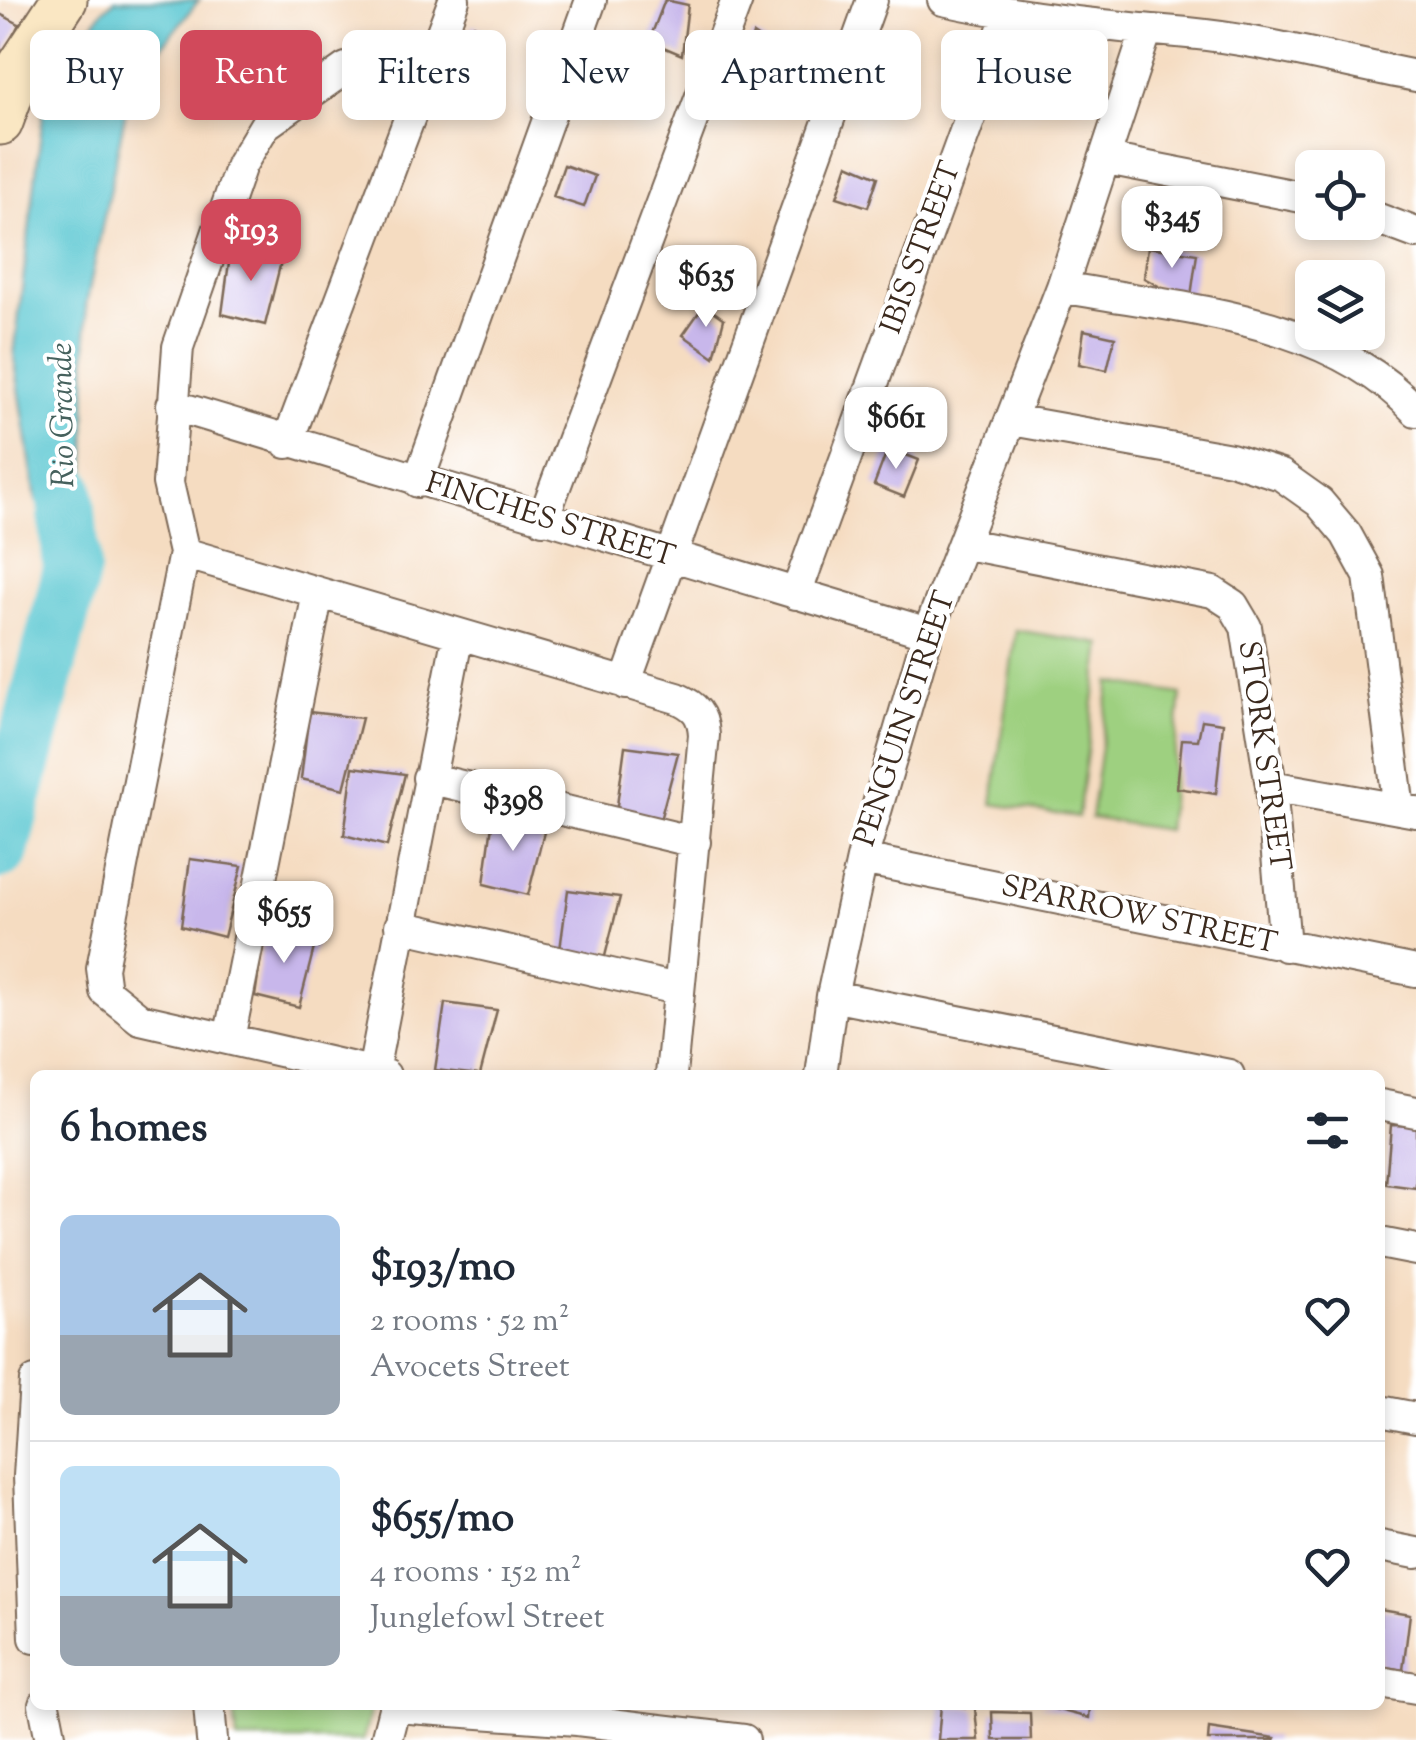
<!DOCTYPE html>
<meta charset="utf-8">
<style>
:root{--surface:#fff;--page:#f2f2f3;--text:#1f2937;--muted:#747a83;--line:#e0e1e3;--accent:#d1495b}
body{margin:0;font-family:"Sorts Mill Goudy",serif;background:var(--page);color:var(--text);height:100vh;display:flex;flex-direction:column;font-size:38px;white-space:nowrap}
*{box-sizing:border-box;margin:0}
p{font-size:32px;color:var(--muted)}
.icon{flex:none;width:55px;height:55px;fill:none;stroke:currentColor;stroke-width:2;stroke-linecap:round;stroke-linejoin:round}
.map{position:relative;flex:1;overflow:hidden}
.sheet{position:absolute;left:30px;top:1070px;width:1355px;height:640px;display:flex;flex-direction:column;background:var(--surface);border-radius:15px;box-shadow:0 5px 15px #0003}
.sheet>*{flex:none}
.guide{position:absolute;left:30px;top:30px;width:1358px;height:90px;display:flex;gap:20px}
.tools{position:absolute;left:1295px;top:150px;display:grid;gap:20px}
.tools a{display:grid;place-items:center;width:90px;height:90px;border-radius:15px;background:var(--surface);box-shadow:0 5px 15px #0003;font-size:50px}
.price{position:absolute;translate:-50% -85px;padding:0 22px;border-radius:20px;background:#fff;color:#222;font-size:32px;line-height:65px;filter:drop-shadow(0 2px 5px #0008)}
.price::after{content:'';position:absolute;left:50%;top:60px;width:30px;height:22px;margin-left:-15px;background:inherit;clip-path:polygon(0 0,100% 0,50% 100%)}
.price.active{background:var(--accent);color:#fff}
ul{padding:0;list-style:none}
li{display:flex;align-items:center;gap:30px;height:250px;padding:0 30px}
li+li{border-top:2px solid var(--line)}
li span{display:grid;place-items:center;flex:none;width:280px;height:200px;border-radius:15px;color:#555}
li>.icon{margin-inline-start:auto}
span .icon{width:120px;height:120px;fill:#fffc;stroke-width:1}
li b{font-size:42px}
h2{display:flex;justify-content:space-between;align-items:center;height:120px;padding:0 30px;font-size:42px}
.tag{padding:0 35px;border-radius:15px;background:var(--surface);box-shadow:0 5px 15px #0003;font-size:35px;line-height:90px}
.tag.active{background:var(--accent);color:#fff}
.map>svg:first-child{display:block}
</style>
<div class="map">
<svg width="1416" height="1740" viewBox="0 0 1416 1740">
<rect width="100%" height="100%" fill="#fff"/>
<filter id="ink" filterUnits="userSpaceOnUse"><feTurbulence type="fractalNoise" baseFrequency=".01" numOctaves="2"/><feDisplacementMap in="SourceGraphic" scale="20" xChannelSelector="R" yChannelSelector="G"/><feConvolveMatrix kernelMatrix="1 2 1 2 8 2 1 2 1" color-interpolation-filters="sRGB"/></filter>
<filter id="wash" filterUnits="userSpaceOnUse"><feTurbulence type="fractalNoise" baseFrequency=".0048" numOctaves="4" result="noise"/><feDisplacementMap in="SourceGraphic" scale="40" xChannelSelector="R" yChannelSelector="G"/><feGaussianBlur stdDeviation="2.25" result="paint"/><feColorMatrix in="noise" values="0 0 0 0 0 0 0 0 0 0 0 0 0 0 0 0 0 1.4 0 .05"/><feComposite in="paint" operator="in"/></filter>
<g filter="url(#wash)">
<rect width="100%" height="100%" fill="#f5dcc1"/>
<!-- green -->
<path fill="#9ed080" stroke="#6c7d4f" stroke-width="2.5" d="M1016 630 1102 644 1078 817 992 804Z
M1110 682 1181 694 1167 830 1091 818Z
M234 1705H372L363 1740H237Z"/>
<!-- water -->
<path fill="#5ac7d2" stroke="#4a7878" stroke-width="2.5" d="M115 0H199L131 85 86 305 87 511 72 569 36 500 14 355 45 99 102 11Z"/>
<g fill="none" stroke-linecap="round" stroke-linejoin="round">
<!-- river -->
<path stroke="#5ac7d2" stroke-width="58" d="M0 850 72 569 65 489"/>
</g>
<g id="blocks">
<!-- building -->
<path fill="#c8b7eb" d="M665 0 688 5 682 55 649 41Z
M0 14 19 24 3 55 0 54Z
M473 25 502 38 490 69 460 56Z
M753 34 776 49 765 89 740 82Z
M848 164 878 177 868 207 837 197Z
M564 165 595 176 584 207 553 197Z
M231 247 283 254 265 325 222 314Z
M1148 247 1197 254 1190 303 1144 278Z
M704 305 724 319 714 357 683 335Z
M1084 330 1115 337 1107 370 1079 364Z
M888 448 919 460 904 497 874 485Z
M309 712 362 718 344 789 301 779Z
M1202 720 1223 723 1216 794 1177 788 1182 739 1198 740Z
M625 746 678 753 659 824 616 813Z
M353 767 405 774 387 846 344 835Z
M493 817 546 824 528 895 484 884Z
M190 859 242 866 224 937 181 926Z
M568 890 620 897 602 968 559 957Z
M265 929 317 936 299 1007 255 996Z
M445 1003 497 1010 480 1075 435 1070Z
M1391 1125 1416 1126V1188L1386 1184Z
M1380 1609 1410 1614 1403 1670 1380 1666Z
M941 1705 975 1708 978 1740H938Z
M1039 1705H1090L1089 1718Z
M992 1712 1030 1713 1031 1740H993Z
M1209 1728 1275 1738 1274 1740H1208Z"/>
</g>
</g>
<g filter="url(#ink)">
<use href="#blocks" fill-opacity="0" stroke="#7c6857" stroke-width="2.5"/>
<g fill="none" stroke-linecap="round" stroke-linejoin="round">
<!-- street casing -->
<g stroke="#7c6857" stroke-width="34">
<path id="street" d="M943 0C1025 18 1105 26 1188 33 1264 40 1341 62 1416 76
M1107 159 1312 199
M1368 215 1416 233
M1062 287C1183 310 1327 316 1416 411
M172 405 928 633
M1012 420 1231 459 1281 475 1319 502 1346 534 1369 576 1399 809
M287 443 454 0
M418 482 591 0
M543 519 737 0
M966 544 1213 592 1233 605 1246 627 1271 786 1285 946
M184 553 677 698C695 706 703 714 704 735L671 1075
M796 594 1008 14
M625 684 872 0
M428 778 695 842
M1271 786 1416 812
M862 859 1416 971
M400 926 677 989
M832 996 1229 1075
M229 1039 318 593
M373 1072 458 634
M385 1075 140 1019 105 991 102 968 184 553 168 483 178 347 241 165 265 125 346 68 366 62 386 63 423 74
M821 1075 832 996 862 859 928 633 1062 287 1146 32
M1380 1105 1416 1112
M1380 1243 1416 1250
M35 1381 29 1476 35 1638
M1380 1411 1416 1418
M1380 1546 1416 1553
M1380 1682 1416 1688
M44 1705 51 1740
M209 1705 212 1740
M395 1707 577 1720 744 1740
M386 1740 395 1705"/>
</g>
<!-- secondary casing -->
<g stroke="#7c6857" stroke-width="49">
<path id="secondary" d="M0 122 20 67 64 0"/>
</g>
<!-- street -->
<use href="#street" stroke="#fff" stroke-width="30"/>
<!-- secondary -->
<use href="#secondary" stroke="#fae7c3" stroke-width="45"/>
</g>
</g>
<g text-anchor="middle" dominant-baseline="central" stroke-width="8" stroke-linejoin="round" paint-order="stroke">
<!-- street labels -->
<g font-size="30" fill="#3b2a1e" stroke="#fff">
<text transform="translate(922 248) rotate(-70)">IBIS STREET</text>
<text transform="translate(550 521) rotate(17)">FINCHES STREET</text>
<text transform="translate(906 719) rotate(-72)">PENGUIN STREET</text>
<text transform="translate(1263 756) rotate(82)">STORK STREET</text>
<text transform="translate(1139 916) rotate(12)">SPARROW STREET</text>
</g>
<!-- water labels -->
<g font-size="32" font-style="italic" fill="#46615d" stroke="#fff">
<text transform="translate(64 415) rotate(-91)">Rio Grande</text>
</g>
</g>
</svg>
<div class="tools">
<a><svg class="icon" aria-label="locate" viewBox="0 0 24 24"><circle cx="12" cy="12" r="6"/><path d="M12 2v4M12 18v4M2 12h4M18 12h4"/></svg></a>
<a><svg class="icon" aria-label="layers" viewBox="0 0 24 24"><path d="M12 4l9 5-9 5-9-5zM3 14l9 5 9-5"/></svg></a>
</div>
<b class="price" style="left:1172px;top:271px">$345</b>
<b class="price active" style="left:251px;top:284px">$193</b>
<b class="price" style="left:706px;top:330px">$635</b>
<b class="price" style="left:896px;top:472px">$661</b>
<b class="price" style="left:513px;top:854px">$398</b>
<b class="price" style="left:284px;top:966px">$655</b>
<div class="guide">
<a class="tag">Buy</a>
<a class="tag active">Rent</a>
<a class="tag">Filters</a>
<a class="tag">New</a>
<a class="tag">Apartment</a>
<a class="tag">House</a>
</div>
<section class="sheet">
<h2>6 homes<svg class="icon" aria-label="filters" viewBox="0 0 24 24"><path d="M4 7h16M4 17h16"/><circle cx="9" cy="7" r="2"/><circle cx="15" cy="17" r="2"/></svg></h2>
<ul>
<li><span style="background:linear-gradient(#a9c7e8 60%,#9aa5b1 0)"><svg class="icon" aria-label="home" viewBox="0 0 24 24"><path d="M3 11l9-7 9 7M6 9v11h12V9"/></svg></span><div><b>$193/mo</b><p>2 rooms · 52 m²</p><p>Avocets Street</p></div><svg class="icon" aria-label="heart" viewBox="0 0 24 24"><path d="M12 20l-8-8c-3-5 5-10 8-4 3-6 11-1 8 4z"/></svg></li>
<li><span style="background:linear-gradient(#bfe0f5 65%,#9aa5b1 0)"><svg class="icon" aria-label="home" viewBox="0 0 24 24"><path d="M3 11l9-7 9 7M6 9v11h12V9"/></svg></span><div><b>$655/mo</b><p>4 rooms · 152 m²</p><p>Junglefowl Street</p></div><svg class="icon" aria-label="heart" viewBox="0 0 24 24"><path d="M12 20l-8-8c-3-5 5-10 8-4 3-6 11-1 8 4z"/></svg></li>
</ul>
</section>
</div>
